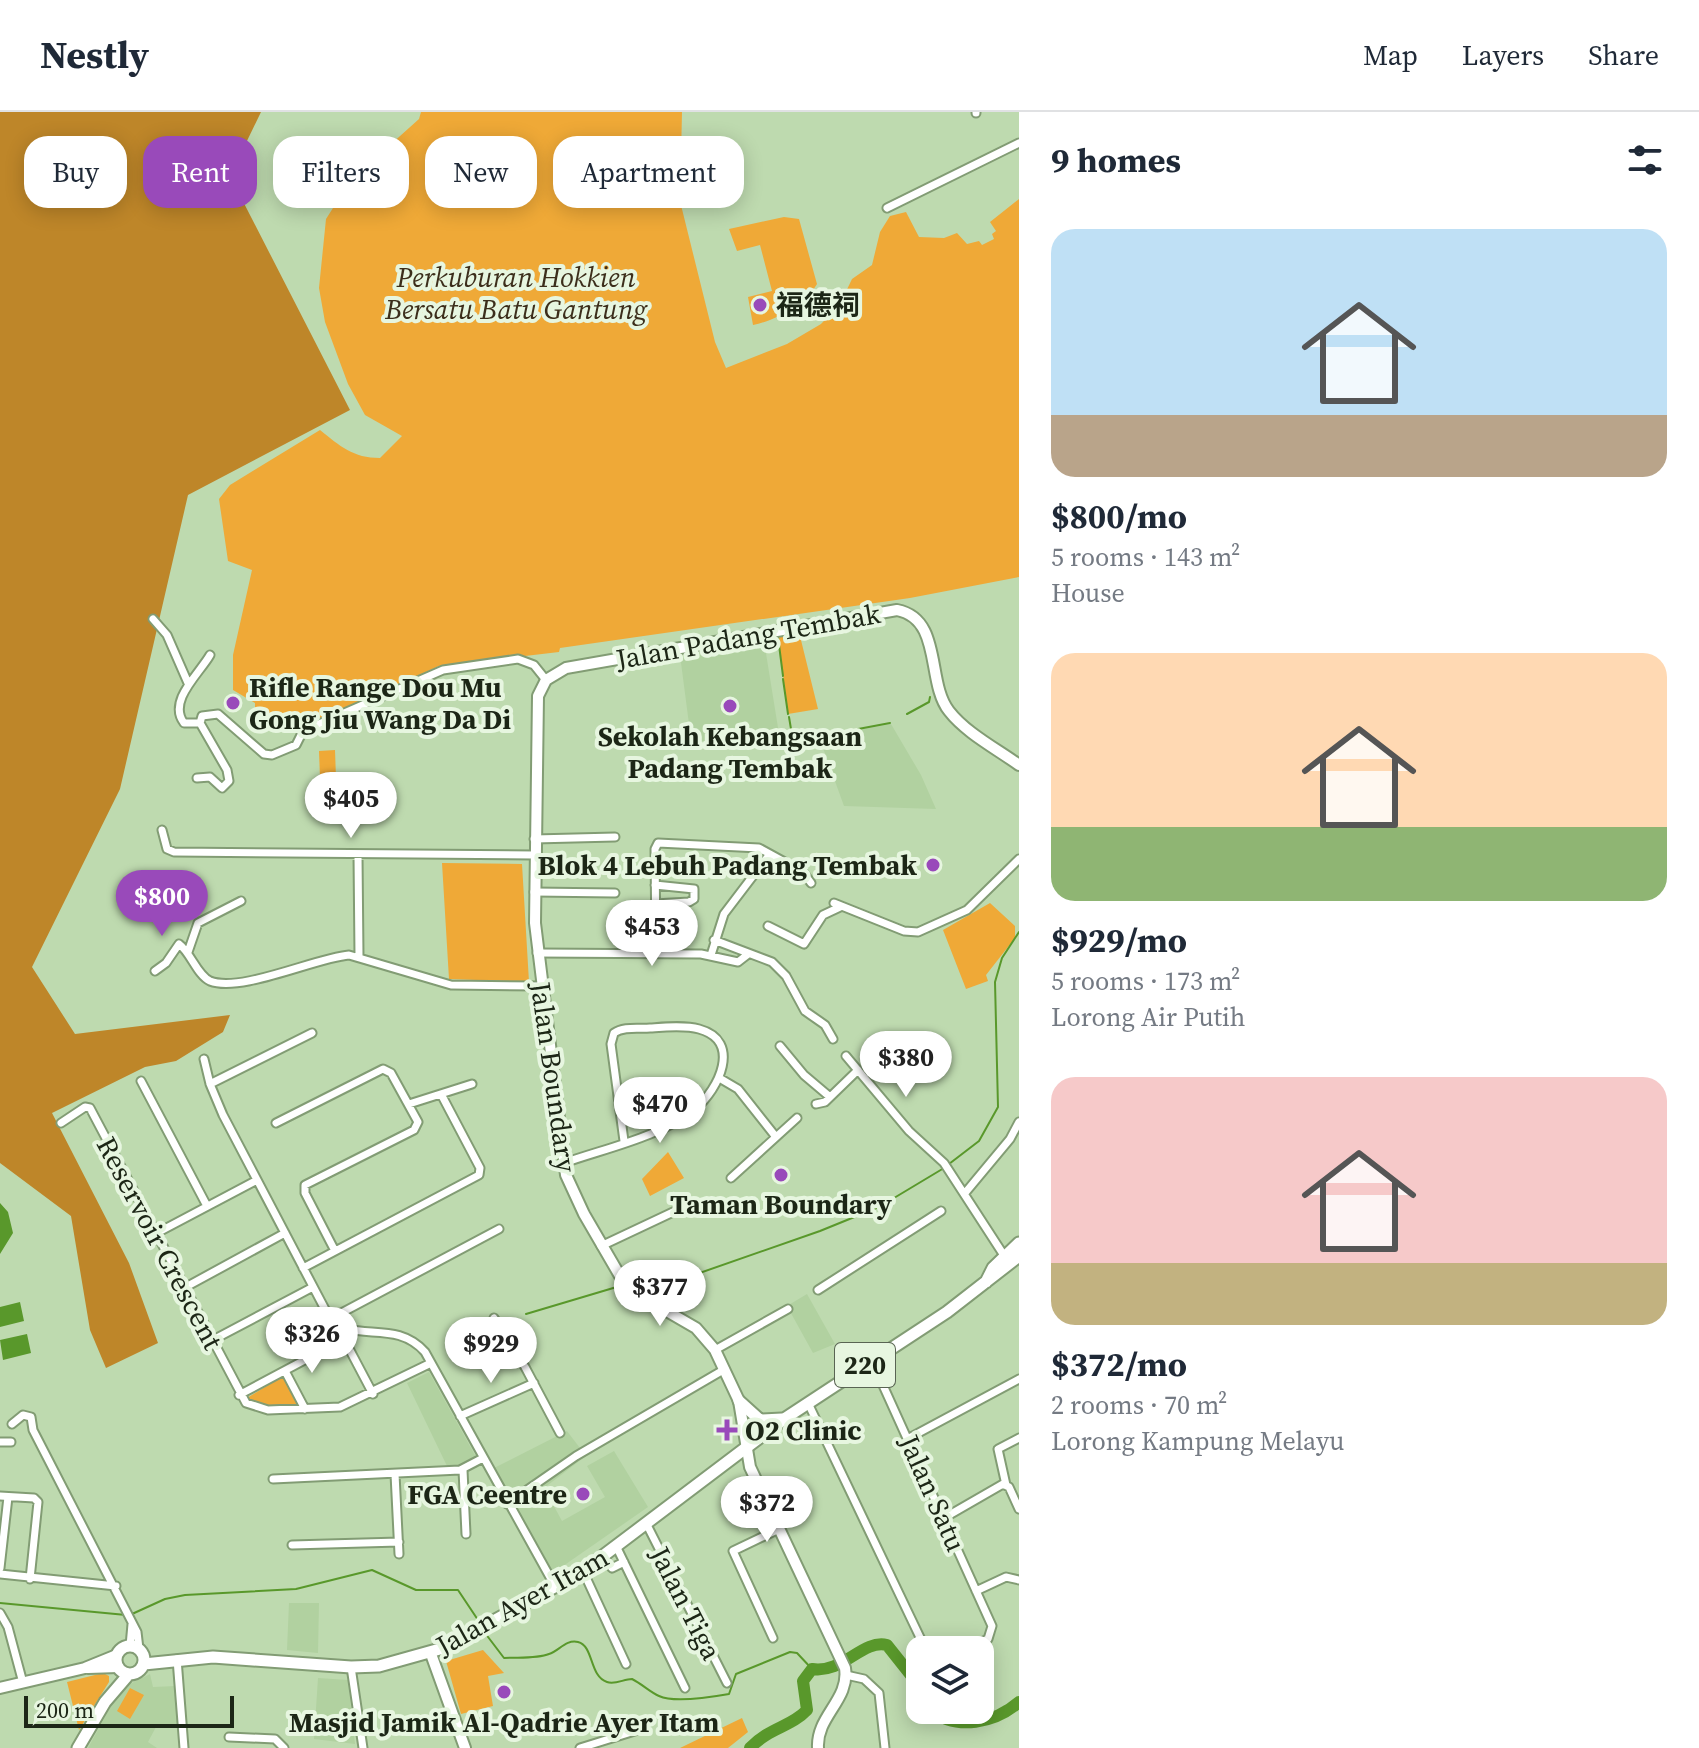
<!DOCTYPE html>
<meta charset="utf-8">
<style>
:root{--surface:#fff;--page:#f2f2f3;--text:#1f2937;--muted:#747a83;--line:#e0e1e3;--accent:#994aba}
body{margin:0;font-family:"Source Serif 4","Noto Sans SC",serif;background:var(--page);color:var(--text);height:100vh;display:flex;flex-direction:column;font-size:30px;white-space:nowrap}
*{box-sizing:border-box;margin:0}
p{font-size:26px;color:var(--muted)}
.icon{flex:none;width:44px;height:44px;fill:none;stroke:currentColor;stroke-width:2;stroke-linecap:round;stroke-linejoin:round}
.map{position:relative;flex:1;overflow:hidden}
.sheet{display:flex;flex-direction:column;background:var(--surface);width:680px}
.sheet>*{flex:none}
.banner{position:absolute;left:24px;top:24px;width:760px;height:72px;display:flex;gap:16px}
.controls{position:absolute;left:906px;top:1524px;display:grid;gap:16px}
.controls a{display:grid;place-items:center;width:88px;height:88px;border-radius:16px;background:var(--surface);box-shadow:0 4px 20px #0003;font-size:40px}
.scale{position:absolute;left:24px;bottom:20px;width:210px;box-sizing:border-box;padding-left:8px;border:4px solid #1c2616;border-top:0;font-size:22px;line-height:28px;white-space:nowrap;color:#1c2616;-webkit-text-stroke:6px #e7f6e0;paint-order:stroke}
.price{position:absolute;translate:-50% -68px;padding:0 18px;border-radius:28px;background:#fff;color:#222;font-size:26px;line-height:52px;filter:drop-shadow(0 2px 4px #0008)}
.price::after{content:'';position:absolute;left:50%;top:48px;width:24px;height:18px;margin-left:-12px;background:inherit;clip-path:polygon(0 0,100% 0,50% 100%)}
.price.active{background:var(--accent);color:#fff}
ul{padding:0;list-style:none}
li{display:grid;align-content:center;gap:16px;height:424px;padding:0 32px}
li span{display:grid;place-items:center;height:248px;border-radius:24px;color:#555}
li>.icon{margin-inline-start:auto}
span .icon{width:144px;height:144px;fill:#fffc;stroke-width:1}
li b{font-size:34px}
h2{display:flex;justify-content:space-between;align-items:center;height:96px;padding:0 32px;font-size:34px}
.tag{padding:0 28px;border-radius:24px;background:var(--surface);box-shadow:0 4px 20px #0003;font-size:28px;line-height:72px}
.tag.active{background:var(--accent);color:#fff}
header{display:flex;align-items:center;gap:48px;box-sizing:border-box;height:112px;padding:0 40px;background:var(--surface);border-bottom:2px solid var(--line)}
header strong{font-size:38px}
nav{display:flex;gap:44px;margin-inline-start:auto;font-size:28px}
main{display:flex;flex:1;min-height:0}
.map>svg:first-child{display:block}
</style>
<header>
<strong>Nestly</strong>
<nav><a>Map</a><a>Layers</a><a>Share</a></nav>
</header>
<main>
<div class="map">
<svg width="1019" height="1636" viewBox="0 0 1019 1636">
<rect width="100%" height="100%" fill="#bedaaf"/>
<!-- built -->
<path fill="#b1d1a0" d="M764 529 780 628 696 629 689 612 680 543Z
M891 612 921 663 936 697 844 694 819 625Z
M807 1182 835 1232 813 1241 787 1194Z
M429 1260 476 1345 457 1354H447L407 1271Z
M567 1319 586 1344 544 1376 562 1409 605 1385 587 1354 614 1339 648 1395 553 1461 494 1356Z
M289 1491H319L318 1541 287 1538Z
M150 1562 153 1575 176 1574 178 1614 156 1615 148 1630 157 1636H88L117 1583 126 1574Z
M318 1566 348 1568 355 1632 314 1627Z"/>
<!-- green -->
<path fill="#efa937" d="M421 0H682L680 89 715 230 726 256 787 232 821 212 840 192 852 167 872 153 880 120 890 104 906 100 919 125 944 126 957 121 967 132 979 129 982 133 994 127 992 122 996 119 990 110 1019 87V465L910 486 560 536 559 540 439 554 298 618 271 609 255 595V591L233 578V543L252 458 228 449 219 387 230 373 320 318C340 334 353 346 380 346L402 324 365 303 348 272 325 210 319 176 326 107 340 85 371 68 380 42 419 7Z
M784 105 799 107 817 172C804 193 777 208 753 213L748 185 772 179 760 133 737 139 729 117Z
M799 520 818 597 788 602 778 524Z
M335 638 336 666H320L319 639Z
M442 751 522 752 529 870 449 867Z
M990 791 1015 814V826L986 863 988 869 966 877 943 818Z
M668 1040 684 1066 650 1084 642 1067Z
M283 1264 298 1293 262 1294 247 1286Z
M483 1538 504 1561 488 1564 493 1594 461 1602 446 1549Z
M103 1561 109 1564V1570L79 1618 67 1570Z
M130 1576 144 1583 130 1607 117 1599Z
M742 1606 748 1620 728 1636H680Z"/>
<!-- forest -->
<path fill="#be8629" d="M0 0H261L230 64 350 298 188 383 120 677 32 855 75 922 230 903 223 920 176 949 145 955 52 1001 129 1151 158 1231 106 1256 90 1218 71 1104 0 1051Z"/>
<!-- water -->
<path fill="#59982b" d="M0 1091 8 1100 13 1121 0 1142Z
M20 1190 24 1209 0 1215V1195Z
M27 1222 31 1241 3 1248 0 1228Z"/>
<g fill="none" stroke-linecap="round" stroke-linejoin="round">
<!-- stream -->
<path stroke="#59982b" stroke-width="2" d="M778 525 783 564
M783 567 788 602
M907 602 929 590 930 585
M789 605 793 629 809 626
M821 624 890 611
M949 1052 979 1029 998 995 995 870 1002 846 1019 820
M630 1173 691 1164 820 1119 879 1095 944 1056
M526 1202 620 1174
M0 1491 126 1503
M132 1502 165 1487 185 1483 296 1477 372 1458 416 1478H458L480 1511
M485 1521 504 1546C518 1545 537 1547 549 1542 559 1539 566 1527 578 1530 594 1534 589 1564 607 1570 615 1573 624 1567 632 1567 642 1572 650 1580 659 1584 674 1591 712 1585 729 1582L736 1562 790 1540 797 1541 812 1557"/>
<!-- river -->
<path stroke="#59982b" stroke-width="12" d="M930 1598C957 1619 995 1611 1019 1590
M750 1636C770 1615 791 1615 807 1598L803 1569 812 1557C843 1562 862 1527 887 1533L914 1567 920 1581"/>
<!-- street casing -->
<g stroke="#829c74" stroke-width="11">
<path id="street" d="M976 1V0
M887 96 1019 31
M153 507 167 523 188 571
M210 543C200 561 167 589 184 611H200L202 604 218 602 264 642 272 643 296 633 303 619 443 558 518 547 534 553 546 568
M197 666 210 665 222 676 229 669 227 658 200 611
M162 718 167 737 174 740 534 743
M534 727 615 725
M358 743 359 844
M655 773 694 777V787L689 790 655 792
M534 780 615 781
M834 791 904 819 918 820 967 798 1019 747
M768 814 804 832 823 803 840 795
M714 828 772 850 786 864 805 899 825 913 833 927
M188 840 198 811 241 789
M537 841 701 842 738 850 747 843
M656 841 655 737 658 731 759 736 803 760 811 771
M711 843 724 802 769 743
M155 859 166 851 179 832C191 841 197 863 210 869 241 881 315 846 349 843L451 873 540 874
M780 934 804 963 830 985
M846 944 909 1019 944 1051 1005 1145
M204 947 210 972 223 1003 328 1203C351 1234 394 1205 425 1240L556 1476
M721 967 738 977 776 1025
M141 969 207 1094
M210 972 312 921
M409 992 472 972
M816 992 825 990 858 958
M61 1011 85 995 90 996 246 1291 268 1298 340 1295 431 1251
M276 1011 383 957 391 961 418 1010 414 1018 305 1073V1081L335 1139
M564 1051C606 1036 661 1025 696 996 718 978 743 929 699 917 685 913 665 915 650 916 638 917 624 914 614 921L611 932 624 1029
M731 1066 797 1006
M965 1081 1010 1027 1019 1010
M155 1122 257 1068
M601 1134 688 1093
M303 1156 479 1063 480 1056 441 982
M184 1176 285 1121
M818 1178 941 1099
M494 1206 525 1255 560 1321
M330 1207 499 1117
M293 1221 328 1203
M344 1227 373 1282
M211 1229 313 1175
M715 1238 788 1197
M872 1249 992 1514 988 1527 965 1538
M285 1259 305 1297
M239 1283 344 1227 347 1218
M808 1291 926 1538
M460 1304 534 1271
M12 1312 23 1303 31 1305 33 1318 137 1520 139 1537
M909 1326 1019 1267
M0 1330H11
M463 1358 466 1422
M395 1362 399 1442
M273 1367 460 1358 483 1346
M1006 1373 998 1337 1019 1326
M0 1384 34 1386 38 1390 30 1467
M507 1392 576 1344 725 1257
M944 1406 1003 1372 1009 1375 1019 1397
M646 1411 727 1571
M292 1433 399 1430
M617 1436 685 1576
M603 1445 612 1456 624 1450
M0 1456 8 1385
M583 1459 626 1552
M0 1462 116 1474
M976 1479 1006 1465 1019 1468
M0 1501 8 1515 23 1571
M773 1526 733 1439 779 1417
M130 1534 132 1512
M177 1547 184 1636
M351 1555 363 1636
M846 1563 864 1567 879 1581 885 1636
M229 1625 275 1627 284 1636
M580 1636 638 1618"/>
</g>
<!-- secondary casing -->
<g stroke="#829c74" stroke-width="14">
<path id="secondary" d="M431 1542 465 1636
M88 1556 118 1555
M0 1576 85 1556 117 1543
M818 1636C816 1604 850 1588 845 1556L750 1355 739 1289 715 1238 696 1216 627 1176 584 1102 566 1063 535 811 538 584 546 568 566 556 897 498C943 507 926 570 949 599 966 621 997 637 1019 653"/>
</g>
<!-- primary casing -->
<g stroke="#829c74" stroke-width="15">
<path id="primary" d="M986 1170 993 1156 1019 1131
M739 1289 760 1308 782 1307
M116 1548a14 14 0 1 1 28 0a14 14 0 1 1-28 0Z
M144 1552 213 1545 351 1555 379 1554 447 1535 583 1459 784 1307 947 1200 1019 1144
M78 1636 105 1590 129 1562"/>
</g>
<!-- street -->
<use href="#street" stroke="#fff" stroke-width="7"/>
<!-- secondary -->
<use href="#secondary" stroke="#fff" stroke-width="10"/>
<!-- primary -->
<use href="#primary" stroke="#fff" stroke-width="11"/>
</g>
<!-- markers -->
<g fill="#994aba" stroke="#e7f6e0" stroke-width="3">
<circle cx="760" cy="193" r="8"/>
<circle cx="233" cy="591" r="8"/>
<circle cx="730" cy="594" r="8"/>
<circle cx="933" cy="753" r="8"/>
<circle cx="781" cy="1063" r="8"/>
<path d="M723 1306h8v8h8v8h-8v8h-8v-8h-8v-8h8z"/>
<circle cx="583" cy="1382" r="8"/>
<circle cx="504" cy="1580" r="8"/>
</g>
<g text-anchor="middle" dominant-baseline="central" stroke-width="8" stroke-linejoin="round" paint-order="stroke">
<!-- shield labels -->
<rect fill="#e7f6e0" stroke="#596453" stroke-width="2" x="835" y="1231" width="60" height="44" rx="6"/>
<g font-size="26" font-weight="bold" fill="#1c2616">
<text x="865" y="1253">220</text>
</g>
<!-- park labels -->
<g font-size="28" font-style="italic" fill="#3c2e1b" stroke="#e7f6e0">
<text x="516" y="165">Perkuburan Hokkien<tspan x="516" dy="32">Bersatu Batu Gantung</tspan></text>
</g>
<!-- poi labels -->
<g font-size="28" font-weight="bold" fill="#1c2616" stroke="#e7f6e0" text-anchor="start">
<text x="776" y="193">福德祠</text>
<text x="249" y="575">Rifle Range Dou Mu<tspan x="249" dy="32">Gong Jiu Wang Da Di</tspan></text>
<text x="730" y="624" text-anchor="middle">Sekolah Kebangsaan<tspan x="730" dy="32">Padang Tembak</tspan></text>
<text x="917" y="753" text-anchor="end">Blok 4 Lebuh Padang Tembak</text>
<text x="781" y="1092" text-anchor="middle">Taman Boundary</text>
<text x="745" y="1318">O2 Clinic</text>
<text x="567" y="1382" text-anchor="end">FGA Ceentre</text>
<text x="504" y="1610" text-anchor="middle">Masjid Jamik Al-Qadrie Ayer Itam</text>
</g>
<!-- street labels -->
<g font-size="28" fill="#1c2616" stroke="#e7f6e0">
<text transform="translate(748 524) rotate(-10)">Jalan Padang Tembak</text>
<text transform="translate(554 965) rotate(82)">Jalan Boundary</text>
<text transform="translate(160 1131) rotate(62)">Reservoir Crescent</text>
<text transform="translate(933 1381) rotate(66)">Jalan Satu</text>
<text transform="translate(522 1489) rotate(-29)">Jalan Ayer Itam</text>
<text transform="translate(686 1491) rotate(63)">Jalan Tiga</text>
</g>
</g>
</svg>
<div class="controls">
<a><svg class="icon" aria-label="layers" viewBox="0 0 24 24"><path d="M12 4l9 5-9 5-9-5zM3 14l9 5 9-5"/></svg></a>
</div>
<div class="scale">200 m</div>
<b class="price" style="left:351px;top:728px">$405</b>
<b class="price active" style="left:162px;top:826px">$800</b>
<b class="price" style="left:652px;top:856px">$453</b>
<b class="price" style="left:906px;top:987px">$380</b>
<b class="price" style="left:660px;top:1033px">$470</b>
<b class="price" style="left:660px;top:1216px">$377</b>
<b class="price" style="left:312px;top:1263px">$326</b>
<b class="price" style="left:491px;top:1273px">$929</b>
<b class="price" style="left:767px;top:1432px">$372</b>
<div class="banner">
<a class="tag">Buy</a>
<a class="tag active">Rent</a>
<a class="tag">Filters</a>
<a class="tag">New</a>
<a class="tag">Apartment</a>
</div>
</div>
<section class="sheet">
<h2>9 homes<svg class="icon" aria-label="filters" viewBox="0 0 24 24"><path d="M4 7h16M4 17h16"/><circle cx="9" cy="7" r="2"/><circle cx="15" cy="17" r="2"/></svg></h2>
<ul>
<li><span style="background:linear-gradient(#bfe0f5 75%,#b9a48a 0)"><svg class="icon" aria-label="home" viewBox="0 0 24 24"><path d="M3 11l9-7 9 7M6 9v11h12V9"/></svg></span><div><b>$800/mo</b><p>5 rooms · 143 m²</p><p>House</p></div></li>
<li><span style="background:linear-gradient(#ffd9b3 70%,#8fb573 0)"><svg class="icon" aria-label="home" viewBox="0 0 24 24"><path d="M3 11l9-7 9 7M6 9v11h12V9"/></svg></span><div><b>$929/mo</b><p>5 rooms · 173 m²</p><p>Lorong Air Putih</p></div></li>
<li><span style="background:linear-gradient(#f6c9c9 75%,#c2b280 0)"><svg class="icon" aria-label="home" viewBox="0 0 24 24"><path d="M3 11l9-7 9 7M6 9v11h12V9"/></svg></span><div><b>$372/mo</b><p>2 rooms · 70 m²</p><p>Lorong Kampung Melayu</p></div></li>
</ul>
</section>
</main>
